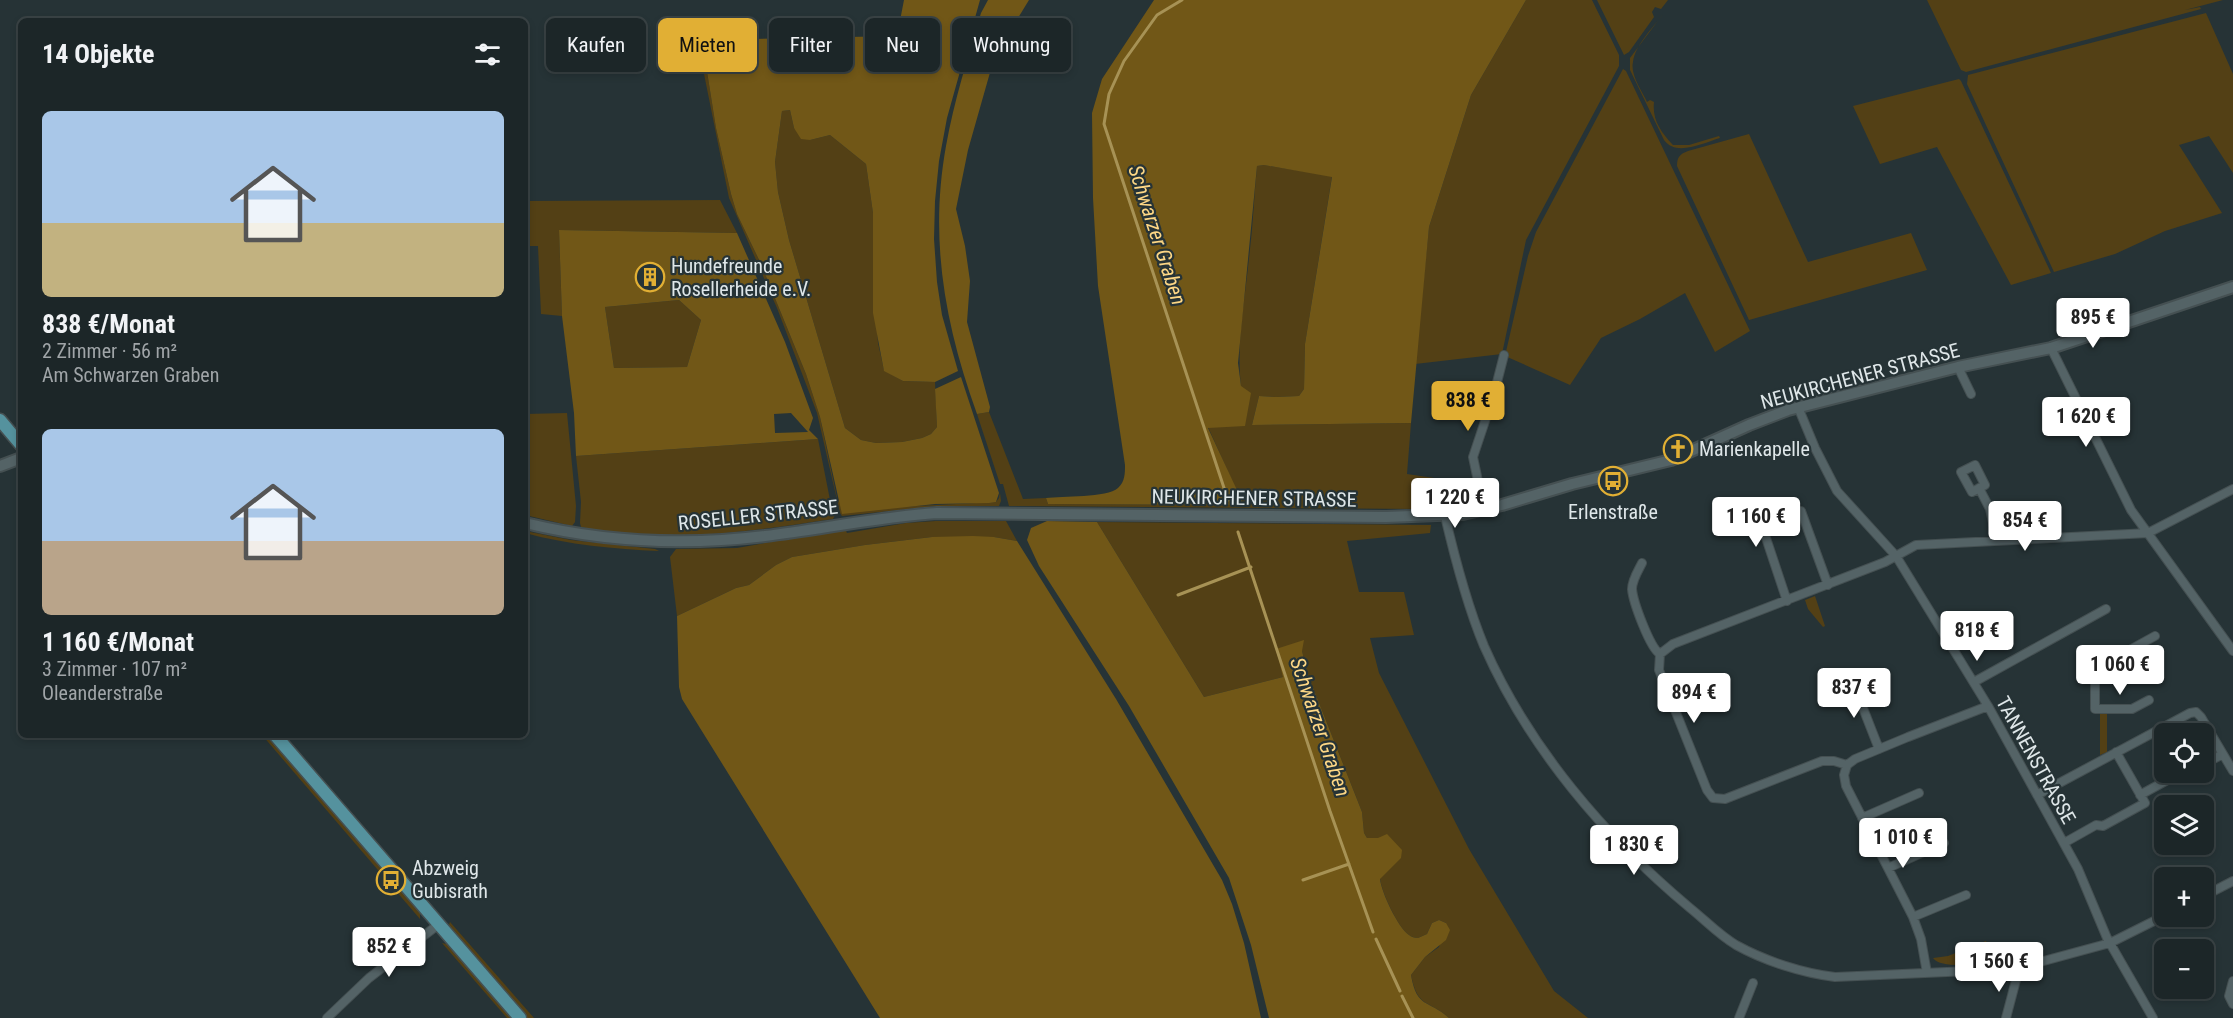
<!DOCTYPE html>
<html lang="de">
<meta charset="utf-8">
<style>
:root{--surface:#1c2628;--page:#252e30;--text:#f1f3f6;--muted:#a0a5a8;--line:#3a4345;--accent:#e1af34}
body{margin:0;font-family:"Roboto Condensed",sans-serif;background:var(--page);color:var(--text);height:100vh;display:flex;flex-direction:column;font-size:22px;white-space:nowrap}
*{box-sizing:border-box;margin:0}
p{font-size:20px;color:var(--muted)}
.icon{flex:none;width:33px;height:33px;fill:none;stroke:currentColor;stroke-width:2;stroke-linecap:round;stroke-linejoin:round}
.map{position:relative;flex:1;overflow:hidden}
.side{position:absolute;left:18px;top:18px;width:510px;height:720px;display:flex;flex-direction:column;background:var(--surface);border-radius:9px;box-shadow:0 3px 9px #0003,0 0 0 2px var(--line)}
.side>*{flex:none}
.top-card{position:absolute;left:546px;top:18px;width:570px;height:54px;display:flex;gap:12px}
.buttons{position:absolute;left:2154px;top:723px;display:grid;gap:12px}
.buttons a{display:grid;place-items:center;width:60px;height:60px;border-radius:9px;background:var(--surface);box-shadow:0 3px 9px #0003,0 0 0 2px var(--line);font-size:30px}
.price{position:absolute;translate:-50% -51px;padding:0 14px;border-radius:6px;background:#fff;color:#222;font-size:20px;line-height:39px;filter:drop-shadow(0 2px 3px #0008)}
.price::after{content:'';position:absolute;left:50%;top:36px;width:18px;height:14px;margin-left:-9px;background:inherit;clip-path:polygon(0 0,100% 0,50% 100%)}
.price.on{background:var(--accent);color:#111}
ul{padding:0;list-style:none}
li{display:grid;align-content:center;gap:12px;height:318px;padding:0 24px}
li span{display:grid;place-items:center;height:186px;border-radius:9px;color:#555}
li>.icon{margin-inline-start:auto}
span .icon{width:108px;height:108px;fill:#fffc;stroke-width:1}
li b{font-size:26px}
h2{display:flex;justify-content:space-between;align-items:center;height:72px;padding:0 24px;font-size:26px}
.tag{padding:0 21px;border-radius:9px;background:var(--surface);box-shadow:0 3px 9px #0003,0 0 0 2px var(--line);font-size:21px;line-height:54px}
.tag.on{background:var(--accent);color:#111}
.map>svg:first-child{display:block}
</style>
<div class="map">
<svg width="2233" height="1018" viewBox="0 0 2233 1018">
<rect width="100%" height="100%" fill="#263336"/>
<!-- green -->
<path fill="#534015" d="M1526 0H1592L1619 55V66L1526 240 1502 354 1415 364 1429 227 1471 95Z
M1597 0H1668L1661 9 1655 7 1652 12 1654 17 1629 52 1624 55Z
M1927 0H2223L2185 10 2200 7 2201 9 1966 72 1961 70Z
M2206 13 2233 74V173L2209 136 2179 145 2222 213 2165 231 2115 254 2054 272 1967 84 1968 75Z
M1663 14C1653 28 1635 45 1633 62 1630 75 1642 91 1647 102L1650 100 1654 102C1652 120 1661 132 1673 145H1689L1719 136 1720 138C1703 143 1676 157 1664 140L1630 70V58Z
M697 40H702L716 128 731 194 737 214 761 264 806 374 820 417 837 498 896 507 996 502 999 498 1000 493 1001 501 999 506H937L842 516 840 513 817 413 777 308 729 198 703 69C702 59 704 52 702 42Z
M1623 69 1626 71 1750 331 1715 352 1685 293 1640 319 1601 338 1570 385 1505 356 1528 256 1536 232Z
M1959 79 1961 81 2051 273 2011 285 1937 147 1880 164 1853 106Z
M790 110 794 128 810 140 830 135 866 164 873 213V272L878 343 884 370 903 381 935 382 937 427 931 434 922 438 902 442 876 443 861 440 845 428 789 240 778 192 775 162 782 111Z
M1749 134 1808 262 1911 233 1927 270 1749 320 1677 166C1677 157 1680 154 1688 151Z
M1264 165 1332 176 1305 344 1304 389 1299 396 1276 397 1259 396 1252 425 1411 423 1407 474 1475 484 1477 492 1475 505 1425 509 1009 506 1003 484H1000L977 414 989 412 1023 499 1046 498 1048 504 1243 505 1208 427 1241 386C1236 343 1245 300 1249 258 1253 227 1254 196 1257 166Z
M720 200 737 233 559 230 562 316 541 314 538 246H525V201Z
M679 300 701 320 687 367 614 368 605 307Z
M567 413 576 506 575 522 572 526 525 515V414Z
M818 439 833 515H835L833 519C752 531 663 545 581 527L580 523 581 502 576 456Z
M936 521H1006L1017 541 994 537H932L865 545 792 557 776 565 749 585 736 588 677 616 670 557 676 549 737 548 845 529 847 533 906 523Z
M1097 522 1431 525 1430 533 1347 541 1359 592H1404L1414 635 1370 638 1379 673 1469 849 1554 991 1588 1018H1449C1428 999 1418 1009 1411 975L1425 957 1439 947 1446 923 1439 920 1432 923 1427 934 1418 938C1416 938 1411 937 1409 935 1398 928 1381 891 1380 878L1386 871 1378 838H1367L1364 833 1362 812 1308 675 1302 651 1283 677 1204 697Z
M525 531 571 540 655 549 659 551C614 549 569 545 525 533Z
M1815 596 1825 626 1823 627 1808 609 1805 600Z
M2100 712H2107V752L2100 755Z
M262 735H270L420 911V919Z
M450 922 534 1018H525L448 927Z
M1986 941 1990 950 1985 952 1987 957 1992 955 1995 963C1980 963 1942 970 1933 958L1948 956Z
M442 943 451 945 514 1018H507Z"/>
<!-- forest -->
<path fill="#715717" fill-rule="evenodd" d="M904 0H980L947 118 939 161 935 201 934 239 937 282 942 315 958 371 935 382 903 381 884 371 873 313V213L866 164 830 135 810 140 801 139 794 128 790 110 782 111 775 162 778 192 789 240 845 428 861 440 876 443 902 442 922 438 931 434 937 427 935 389 961 377 999 493 996 502 989 503 935 504 842 514 820 417 806 374 761 264 737 214 731 194 716 128 702 40 897 36Z
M988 0H1029L1004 41 991 69 968 150 956 209 965 246 970 281 967 322 990 407 989 412 977 414C945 325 929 240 946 146 954 101 968 57 981 13Z
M1154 0H1526L1471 95 1429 227 1411 423 1252 425 1259 396 1276 397 1299 396 1304 389 1305 344 1332 177 1264 165 1257 166 1238 363 1241 386 1251 393 1245 426 1208 428 1244 505 1048 504 1046 498C1062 496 1107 498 1118 488 1125 482 1125 473 1125 465L1098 286 1093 198 1092 113 1102 79Z
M559 230 737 233 785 342 813 418 809 430 818 439 576 456 574 413 562 316ZM679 300 701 320 687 367 614 368 605 307ZM791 413 808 432 775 433 774 414Z
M1047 521 1097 522 1204 697 1283 677 1276 649 1304 640 1302 651 1308 675 1362 812 1364 833 1367 838H1378L1387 834 1402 850 1401 858 1380 879C1381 891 1398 928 1409 935 1411 937 1415 938 1418 938L1427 934 1432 923 1439 920 1446 923 1450 930 1446 940 1425 957 1411 975C1417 1009 1428 999 1449 1018H1269L1251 945 1229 878 1129 706 1039 566 1027 540 1031 528Z
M973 536 994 537 1017 541 1116 699 1222 880 1232 904 1244 943 1261 1018H880L682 699 679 687 677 616 736 588 749 585 776 565 792 557 865 545 932 537Z"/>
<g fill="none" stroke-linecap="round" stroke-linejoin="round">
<!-- stream -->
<path stroke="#a79255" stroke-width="3" d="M1182 0 1157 15 1124 61 1109 94 1104 124 1228 500
M1238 532 1330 811 1373 932
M1178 595 1251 567
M1303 880 1349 864
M1376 939 1400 991
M1402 996 1413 1018"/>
<!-- minor casing -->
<g stroke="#455052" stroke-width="10">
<path id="minor" d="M2051 348 2131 510 2233 651
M1958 367 1971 394
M1798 407 1815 448 1837 491 1896 556 1988 706 2078 869 2107 938 2153 1018
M1975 465 1985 485 1972 492 1961 472Z
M1979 488 1990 509 1997 541
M1484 510 1473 457 1494 394 1504 355
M1801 511 1828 585
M1445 516C1455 559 1467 605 1484 646 1529 748 1605 837 1690 908 1705 920 1719 935 1736 945 1765 961 1802 973 1835 977L2014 969 2110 943 2164 916
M1764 527V532L1787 601
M1642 563C1638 571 1632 580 1632 589 1633 602 1650 648 1660 654
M1852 680 1879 749
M1974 682 2106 609
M2149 700 2132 709H2095V671L2099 667 2155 636
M2204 764 2223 754
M1847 765 1834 761H1822L1725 799 1713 798 1707 790 1659 670 1660 654 1673 644 1885 562 1916 545 2148 533 2233 489
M1847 765 1844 775 1846 786 1913 917 1921 939 1927 973
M1847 765 1855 759 1908 737 1988 706
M2037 795 2190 713 2196 712 2201 717 2233 771
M2140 795 2182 772
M1862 818 1919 793
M2064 843 2096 825 2103 826 2145 803 2116 752
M1888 868 1944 843
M2204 896 2233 881
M1913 917 1966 895
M2233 981 2229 996 2233 1004
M327 1018 369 978 439 924
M1739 1018 1753 983
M2006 1018 2016 980 2014 969"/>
</g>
<!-- tertiary casing -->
<g stroke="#455052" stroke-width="14">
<path id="tertiary" d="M0 466 21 458
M525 523C604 542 684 546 765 536 822 529 879 517 937 513L1386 517 1463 514 1502 505 1572 484 1671 460 1749 425 1788 410 1958 367 2051 348 2233 287"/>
</g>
<!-- primary casing -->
<g stroke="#455052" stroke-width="15">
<path id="primary" d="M0 420 21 445
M275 735 520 1018"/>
</g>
<!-- minor -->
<use href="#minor" stroke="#546366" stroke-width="8"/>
<!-- tertiary -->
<use href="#tertiary" stroke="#546366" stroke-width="10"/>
<!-- primary -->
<use href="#primary" stroke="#55929e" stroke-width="12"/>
</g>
<!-- icons -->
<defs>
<g id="building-ring" transform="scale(1.5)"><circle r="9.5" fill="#263336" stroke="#e1af34" stroke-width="1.5"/><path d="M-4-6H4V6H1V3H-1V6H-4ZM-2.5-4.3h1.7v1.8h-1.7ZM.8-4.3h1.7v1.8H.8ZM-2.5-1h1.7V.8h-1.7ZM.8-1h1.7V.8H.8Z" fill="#e1af34"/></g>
<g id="church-ring" transform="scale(1.5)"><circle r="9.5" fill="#263336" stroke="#e1af34" stroke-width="1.5"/><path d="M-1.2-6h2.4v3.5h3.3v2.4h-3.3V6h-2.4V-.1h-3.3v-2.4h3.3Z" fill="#e1af34"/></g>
<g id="bus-ring" transform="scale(1.5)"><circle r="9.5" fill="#263336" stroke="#e1af34" stroke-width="1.5"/><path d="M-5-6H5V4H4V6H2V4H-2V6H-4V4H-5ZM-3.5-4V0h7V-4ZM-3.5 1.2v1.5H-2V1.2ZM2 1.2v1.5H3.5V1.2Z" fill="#e1af34"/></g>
</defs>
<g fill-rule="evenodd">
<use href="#building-ring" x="650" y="277"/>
<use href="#church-ring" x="1678" y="449"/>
<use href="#bus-ring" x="1613" y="481"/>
<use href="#bus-ring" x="391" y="880"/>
</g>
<g text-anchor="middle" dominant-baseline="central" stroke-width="4.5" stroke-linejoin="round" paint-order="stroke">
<!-- poi labels -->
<g font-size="20" fill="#dfe7e9" stroke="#263336" text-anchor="start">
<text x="671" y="266">Hundefreunde<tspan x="671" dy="23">Rosellerheide e.V.</tspan></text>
<text x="1699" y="449">Marienkapelle</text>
<text x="1613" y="512" text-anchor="middle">Erlenstraße</text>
<text x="412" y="868">Abzweig<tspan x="412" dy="23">Gubisrath</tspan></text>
</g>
<!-- street labels -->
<g font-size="20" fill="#dfe7e9" stroke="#263336">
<text transform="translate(1860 376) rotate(-15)">NEUKIRCHENER STRASSE</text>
<text transform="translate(1254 498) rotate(1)">NEUKIRCHENER STRASSE</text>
<text transform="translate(758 515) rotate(-6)">ROSELLER STRASSE</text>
<text transform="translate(2036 760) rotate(61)">TANNENSTRASSE</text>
</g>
<!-- water labels -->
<g font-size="21" font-style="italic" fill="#fdd785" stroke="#263336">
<text transform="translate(1157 235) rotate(72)">Schwarzer Graben</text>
<text transform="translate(1320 727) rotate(71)">Schwarzer Graben</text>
</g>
</g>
</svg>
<div class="buttons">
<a><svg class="icon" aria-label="locate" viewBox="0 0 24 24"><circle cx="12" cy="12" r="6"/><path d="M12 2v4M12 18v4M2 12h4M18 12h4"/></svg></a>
<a><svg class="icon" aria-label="layers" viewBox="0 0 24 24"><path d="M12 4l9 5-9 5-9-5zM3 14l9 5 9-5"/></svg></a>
<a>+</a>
<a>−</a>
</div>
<b class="price" style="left:2093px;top:349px">895 €</b>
<b class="price on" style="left:1468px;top:432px">838 €</b>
<b class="price" style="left:2086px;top:448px">1 620 €</b>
<b class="price" style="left:1455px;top:529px">1 220 €</b>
<b class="price" style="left:1756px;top:548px">1 160 €</b>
<b class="price" style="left:2025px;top:552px">854 €</b>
<b class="price" style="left:1977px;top:662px">818 €</b>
<b class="price" style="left:2120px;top:696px">1 060 €</b>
<b class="price" style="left:1854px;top:719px">837 €</b>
<b class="price" style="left:1694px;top:724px">894 €</b>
<b class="price" style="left:1903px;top:869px">1 010 €</b>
<b class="price" style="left:1634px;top:876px">1 830 €</b>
<b class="price" style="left:389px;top:978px">852 €</b>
<b class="price" style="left:1999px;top:993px">1 560 €</b>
<div class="top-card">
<a class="tag">Kaufen</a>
<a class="tag on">Mieten</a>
<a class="tag">Filter</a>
<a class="tag">Neu</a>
<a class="tag">Wohnung</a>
</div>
<section class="side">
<h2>14 Objekte<svg class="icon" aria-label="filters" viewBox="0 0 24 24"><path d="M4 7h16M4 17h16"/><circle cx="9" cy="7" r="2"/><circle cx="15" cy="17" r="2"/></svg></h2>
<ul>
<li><span style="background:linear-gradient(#a9c7e8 60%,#c2b280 0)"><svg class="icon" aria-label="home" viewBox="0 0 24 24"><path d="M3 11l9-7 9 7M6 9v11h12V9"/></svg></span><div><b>838 €/Monat</b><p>2 Zimmer · 56 m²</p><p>Am Schwarzen Graben</p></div></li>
<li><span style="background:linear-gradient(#a9c7e8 60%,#b9a48a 0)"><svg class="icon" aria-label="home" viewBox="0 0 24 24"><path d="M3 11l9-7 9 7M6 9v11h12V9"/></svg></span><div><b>1 160 €/Monat</b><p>3 Zimmer · 107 m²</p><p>Oleanderstraße</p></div></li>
</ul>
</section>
</div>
